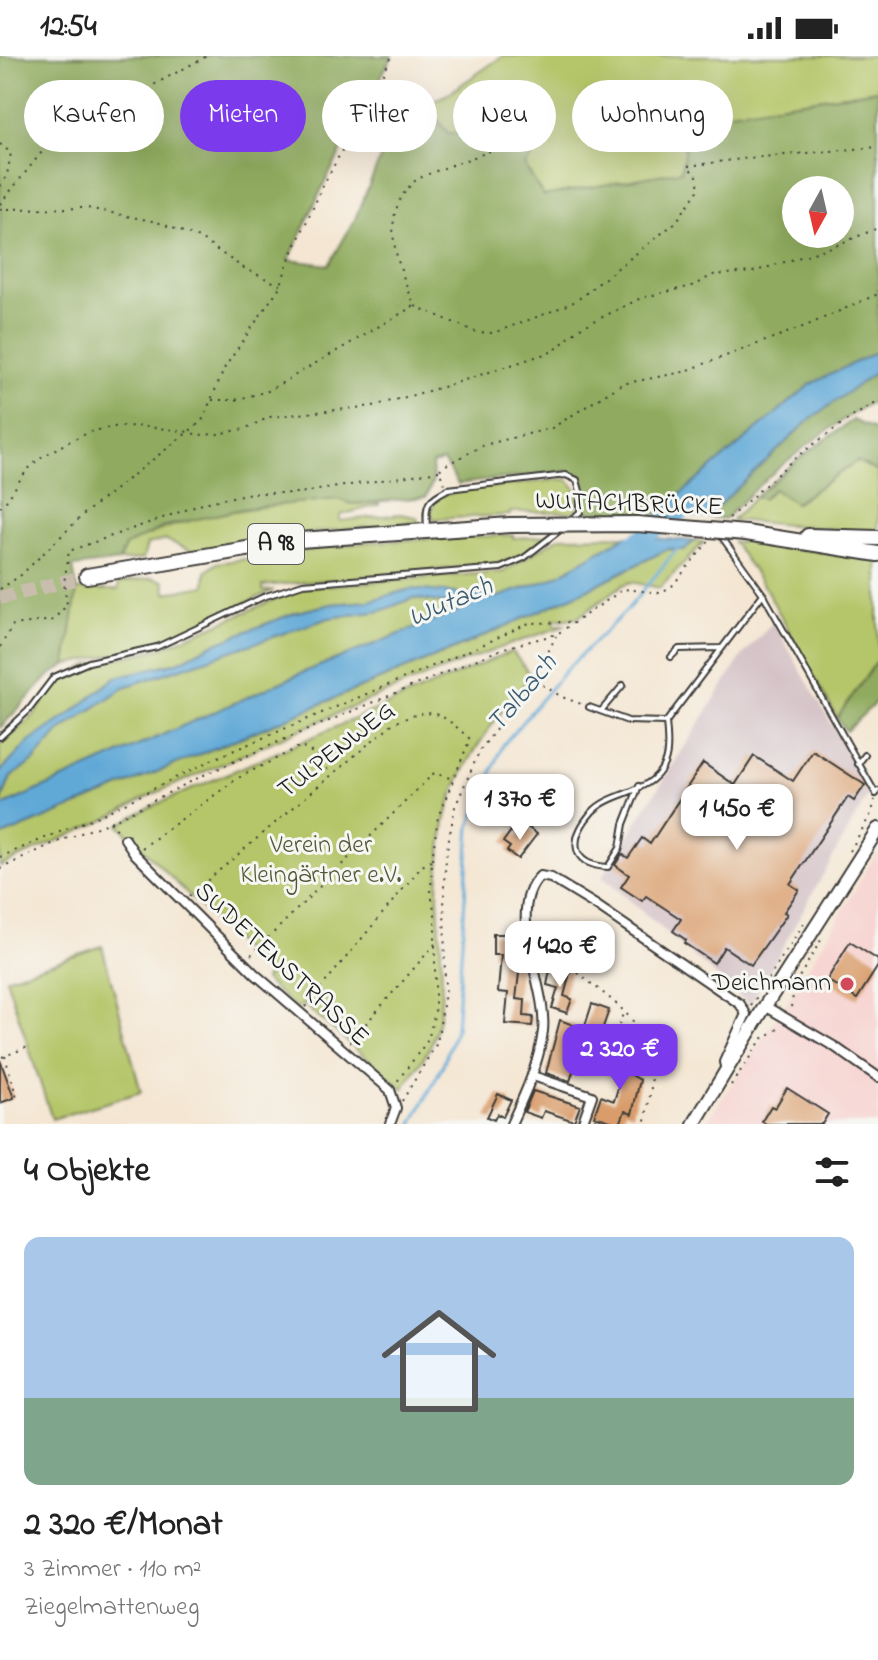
<!DOCTYPE html>
<html lang="de">
<meta charset="utf-8">
<style>
:root{--surface:#fff;--page:#f2f2f2;--text:#222;--muted:#767676;--accent:#7c3aed}
body{margin:0;font-family:"Indie Flower",sans-serif;background:var(--page);color:var(--text);height:100vh;display:flex;flex-direction:column;font-size:30px;white-space:nowrap}
*{box-sizing:border-box;margin:0}
p{font-size:26px;color:var(--muted)}
.icon{flex:none;width:44px;height:44px;fill:none;stroke:currentColor;stroke-width:2;stroke-linecap:round;stroke-linejoin:round}
.map{position:relative;height:1068px;overflow:hidden}
.drawer{display:flex;flex-direction:column;background:var(--surface);flex:1}
.drawer>*{flex:none}
.top-card{position:absolute;left:24px;top:24px;width:830px;height:72px;display:flex;gap:16px}
.needle{width:52px;rotate:188deg}
.buttons{position:absolute;left:782px;top:120px;display:grid;gap:16px}
.buttons a{display:grid;place-items:center;width:72px;height:72px;border-radius:50%;background:var(--surface);box-shadow:0 8px 32px #0002;font-size:40px}
.price{position:absolute;translate:-50% -68px;padding:0 18px;border-radius:16px;background:#fff;color:#222;font-size:26px;line-height:52px;filter:drop-shadow(0 2px 4px #0008)}
.price::after{content:'';position:absolute;left:50%;top:48px;width:24px;height:18px;margin-left:-12px;background:inherit;clip-path:polygon(0 0,100% 0,50% 100%)}
.price.selected{background:var(--accent);color:#fff}
ul{padding:0;list-style:none}
li{display:grid;align-content:center;gap:16px;height:424px;padding:0 24px}
li span{display:grid;place-items:center;height:248px;border-radius:16px;color:#555}
li>.icon{margin-inline-start:auto}
span .icon{width:144px;height:144px;fill:#fffc;stroke-width:1}
li b{font-size:34px}
h2{display:flex;justify-content:space-between;align-items:center;height:96px;padding:0 24px;font-size:34px}
.pill{padding:0 28px;border-radius:36px;background:var(--surface);box-shadow:0 8px 32px #0002;font-size:28px;line-height:72px}
.pill.selected{background:var(--accent);color:#fff}
.status{display:flex;justify-content:space-between;align-items:center;height:56px;padding:0 40px;background:var(--surface);direction:ltr}
.status svg{height:22px;fill:currentColor}
.map>svg:first-child{display:block}
</style>
<div class="status"><b>12:54</b><svg viewBox="0 0 49 12"><path d="M0 12V9h3v3zM5 12V6h3v6zM10 12V3h3v9zM15 12V0h3v12zM26 1h20v11H26zM47 4h2v5h-2z"/></svg></div>
<div class="map">
<svg width="878" height="1068" viewBox="0 0 878 1068">
<rect width="100%" height="100%" fill="#f6f6f2"/>
<filter id="ink" filterUnits="userSpaceOnUse"><feTurbulence type="fractalNoise" baseFrequency=".0125" numOctaves="2"/><feDisplacementMap in="SourceGraphic" scale="16" xChannelSelector="R" yChannelSelector="G"/><feConvolveMatrix kernelMatrix="1 2 1 2 8 2 1 2 1" color-interpolation-filters="sRGB"/></filter>
<filter id="wash" filterUnits="userSpaceOnUse"><feTurbulence type="fractalNoise" baseFrequency=".006" numOctaves="4" result="noise"/><feDisplacementMap in="SourceGraphic" scale="32" xChannelSelector="R" yChannelSelector="G"/><feGaussianBlur stdDeviation="1.8" result="paint"/><feColorMatrix in="noise" values="0 0 0 0 0 0 0 0 0 0 0 0 0 0 0 0 0 1.4 0 .05"/><feComposite in="paint" operator="in"/></filter>
<g filter="url(#wash)">
<rect width="100%" height="100%" fill="#f4e6d2"/>
<!-- built -->
<path fill="#f7d0cd" d="M878 795V1068H705L797 931Z"/>
<!-- industrial -->
<path fill="#d2bec3" d="M773 566 870 735 750 949 602 821 742 600Z"/>
<!-- green -->
<path fill="#b5c66a" stroke="#687143" stroke-width="2" d="M503 0H878V34L690 62 681 115 543 140 525 110 540 89 536 76 448 77 424 48 446 39Z
M857 405 878 416V477L732 464 755 441 763 443 773 433 796 447Z
M566 423C579 431 579 441 576 456H510V459L434 463 430 455 439 440 469 433Z
M338 443 352 448 379 447V449L340 459V465L400 458 417 461 418 466 299 478 194 496 166 484 147 488 143 503 119 505 125 490C191 455 265 450 338 443Z
M513 479V482L548 480 522 498 499 508 263 530V535L274 534 155 589 66 609 77 534H118L119 527 153 522 164 525 166 537 205 530 206 516 217 507 368 486Z
M626 480 551 523 498 541 410 533 369 545 331 548 297 556 211 589 178 606 116 621 0 716V690L33 660 59 626 88 609 159 593 304 531 503 516 560 481Z
M743 484 878 505V603L837 662 767 535 733 486H740Z
M694 485 704 486 660 532 631 526 623 529 577 562 554 564 555 569H564L561 571C420 617 285 681 149 740L107 763 0 810V781L466 588 584 535 668 493 685 494Z
M413 542 470 551 304 616 0 751 11 721 34 705 60 675 125 631 329 562 381 555Z
M512 595 531 620C497 658 454 716 445 767 441 791 438 816 438 840 439 882 449 948 432 986 425 1003 412 1018 403 1033L303 948 297 953 264 924 268 919 119 769 148 752Z
M102 890 141 1036 52 1063 6 922Z"/>
<!-- forest -->
<path fill="#90ab5e" stroke="#56643d" stroke-width="2" fill-rule="evenodd" d="M0 0H392L323 130 289 204 329 209 355 163 382 98 424 48 448 77 536 76 540 89 525 110 543 140 681 115 690 62 878 34V295L811 328 657 458 584 456 585 433 581 422 567 415 458 428 443 405 432 408 433 425 426 441 352 448 338 443 247 452 166 470 125 490 119 505 73 511 77 534 66 609 49 620 0 672ZM796 134H840V178H796Z
M878 314V342C822 375 769 416 725 463L707 461 807 366Z
M853 364 878 376V416L857 405 795 447 773 433 763 443 755 441 798 403Z
M878 603V644L846 675 837 662Z"/>
<!-- water -->
<path fill="#60a9d7" stroke="#3e627a" stroke-width="2" d="M878 295V314L807 366 707 461 657 458 811 328Z
M626 480 694 485 685 494 668 493 584 535 466 588 0 781V751L304 616 468 551 413 542 381 555 329 562 125 631 60 675 34 705 11 721 0 747V716L29 686 74 655 116 621 178 606 211 589 297 556 331 548 369 545 410 533 498 541 551 523Z"/>
<g fill="none" stroke-linecap="round" stroke-linejoin="round">
<!-- stream -->
<path stroke="#60a9d7" stroke-width="3" d="M412 1068 442 1011 456 973 470 770 503 689 565 615 627 554 678 492"/>
<!-- river -->
<path stroke="#60a9d7" stroke-width="18" d="M623 494 695 446"/>
</g>
<g id="blocks">
<!-- building -->
<path fill="#d99c6a" d="M813 695 865 729 854 745 848 741 790 828 799 834 784 856 787 858 751 909 724 891 714 907 684 887 686 884 673 875 681 863 646 840 642 845 621 831 629 819 615 809 622 798 628 802 642 782 650 788 703 707 735 729 754 700 793 725Z
M526 770 537 778 518 803 507 795 510 791 503 786 511 775 518 780Z
M493 878H512V907L520 908 516 943 525 944 524 960 533 961 532 970 505 968 508 937 498 936 501 899H493Z
M850 886 878 904V910L857 943 827 924Z
M565 911 571 913 564 940 572 943 567 957 552 952 558 932 547 929 550 914 563 917Z
M592 948 609 954 602 974 609 976 602 992 572 981 566 997 578 1001 570 1025 546 1017 560 964 584 973Z
M615 998 635 1005 630 1018 640 1024 632 1058 625 1055 620 1068 594 1060 601 1040 614 1045 621 1022 608 1017Z
M0 1004 14 1042 0 1047Z
M787 1032 828 1058 822 1068H766L762 1065 771 1050 775 1052Z
M533 1035 580 1050 574 1065 544 1055 541 1062 524 1056Z
M498 1038 511 1044 503 1061 497 1058 494 1064 487 1061Z"/>
</g>
</g>
<g filter="url(#ink)">
<use href="#blocks" fill-opacity="0" stroke="#3c3a37" stroke-width="2"/>
<g fill="none" stroke-linecap="round" stroke-linejoin="round">
<!-- trunk-tunnel -->
<path stroke="#c9beae" stroke-width="14" stroke-dasharray="14 7" stroke-linecap="butt" d="M0 542 87 520"/>
<!-- service casing -->
<g stroke="#3c3a37" stroke-width="8">
<path id="service" d="M427 471C425 447 427 444 448 433L566 419 577 424 580 435V456L572 463
M721 480 763 538 876 738 878 735
M671 601 679 593 721 592
M589 651 628 665 666 666 763 538
M601 655 623 629
M0 681 28 655 54 621 89 606 157 591 263 541 303 528 501 512 524 502 560 474
M858 708 865 699
M639 730 624 768 620 792 608 811C568 809 570 781 592 756 608 739 635 738 652 724 671 709 668 687 666 666"/>
</g>
<!-- minor casing -->
<g stroke="#3c3a37" stroke-width="12">
<path id="minor" d="M125 783 135 798 255 918 390 1034 396 1052 390 1068
M765 950 835 991 878 1021
M533 1020 592 1040 582 1068
M511 1068C525 1038 539 1008 543 975 548 929 504 856 540 820L551 822 597 850 740 948 746 958 724 1006 726 1015"/>
</g>
<!-- secondary casing -->
<g stroke="#3c3a37" stroke-width="16">
<path id="secondary" d="M694 1068 765 950 878 773"/>
</g>
<!-- trunk casing -->
<g stroke="#3c3a37" stroke-width="18">
<path id="trunk" d="M746 477 878 498
M808 480 878 482
M87 520 300 484 510 469"/>
</g>
<!-- path -->
<path stroke="#3c3a37" stroke-width="2" stroke-dasharray="2 6" stroke-linecap="butt" d="M0 88 11 97 7 119 0 131
M490 95C476 101 423 118 415 125 376 160 398 209 415 250L476 276 493 277 545 258 576 245 676 166 699 133 697 120 687 110
M688 110 749 102 878 91
M0 148 58 76 98 59 207 0
M0 153 87 152 157 166 199 182 245 213 280 229
M212 344H235L268 335 414 250
M445 428 439 415 442 411 484 389 552 372 622 328 683 316 808 269 878 238
M0 451C12 441 16 427 26 416 35 404 49 397 61 390 110 362 137 370 190 376L197 379 218 378 244 373 270 361 373 350 446 330 554 295 578 273 641 242 696 229 712 219 753 216 832 191 878 172
M729 462 795 402 850 362 878 346
M0 533 20 520 85 457 202 365 225 311 281 229 288 206 323 130 392 0
M0 591 13 569 53 564 67 549 64 527 69 495 208 446 251 437H299L439 415
M536 625 562 641 584 649
M110 766 119 776
M142 792 238 722 301 690 318 700 330 717
M850 795 872 756 875 744
M0 801 105 757 211 704 482 589 529 567 573 566
M0 813 52 788 110 766 204 719 271 689 504 592 557 578 624 533 660 537 672 530 709 485
M189 840 392 668C433 650 438 654 470 683L438 761 432 804 431 838 435 858V956L428 984 396 1027
M537 893C554 894 571 911 584 922 645 968 664 990 644 1068
M251 899 434 717 453 723
M751 950 806 864
M305 951 422 810 431 805
M791 951 795 928 821 884
M619 969 624 955
M350 986 435 888
M5 1000 18 1046
M2 1001 28 991
M731 1029 762 983 778 973
M402 1045 437 987 445 937 444 827 447 793 455 751 480 694 534 624 556 580
M594 1063 609 1068"/>
<!-- service -->
<use href="#service" stroke="#fff" stroke-width="4"/>
<!-- minor -->
<use href="#minor" stroke="#fff" stroke-width="8"/>
<!-- secondary -->
<use href="#secondary" stroke="#fff" stroke-width="12"/>
<!-- trunk -->
<use href="#trunk" stroke="#fff" stroke-width="14"/>
<!-- trunk-bridge casing -->
<g stroke="#3c3a37" stroke-width="18" stroke-linecap="butt">
<path id="trunk-bridge" d="M510 469 637 468 746 477"/>
</g>
<!-- trunk-bridge -->
<use href="#trunk-bridge" stroke="#fff" stroke-width="14"/>
</g>
</g>
<!-- markers -->
<circle fill="#d1495b" stroke="#f6f6f2" stroke-width="3" cx="847" cy="928" r="8"/>
<g text-anchor="middle" dominant-baseline="central" stroke-width="6" stroke-linejoin="round" paint-order="stroke">
<!-- shield labels -->
<rect fill="#f6f6f2" stroke="#5d5d5c" stroke-width="2" x="248" y="468" width="56" height="40" rx="6"/>
<g font-size="24" font-weight="bold" fill="#1c1c1c">
<text x="276" y="488">A 98</text>
</g>
<!-- street labels -->
<g font-size="26" fill="#1c1c1c" stroke="#f6f6f2">
<text transform="translate(629 449) rotate(2)">WUTACHBRÜCKE</text>
<text transform="translate(337 695) rotate(-38)">TULPENWEG</text>
<text transform="translate(281 909) rotate(43)">SUDETENSTRASSE</text>
</g>
<!-- park labels -->
<g font-size="26" fill="#525837" stroke="#f6f6f2">
<text x="321" y="790">Verein der<tspan x="321" dy="30">Kleingärtner e.V.</tspan></text>
</g>
<!-- poi labels -->
<g font-size="26" fill="#1c1c1c" stroke="#f6f6f2" text-anchor="end">
<text x="831" y="928">Deichmann</text>
</g>
<!-- water labels -->
<g font-size="28" font-style="italic" fill="#3b5b70" stroke="#f6f6f2">
<text transform="translate(451 547) rotate(-23)">Wutach</text>
<text transform="translate(523 638) rotate(-50)">Talbach</text>
</g>
</g>
</svg>
<div class="buttons">
<a><svg class="needle" viewBox="-14 -14 28 28"><path d="M0-13l5 13h-10z" fill="#e53935"/><path d="M0 13l5-13h-10z" fill="#767676"/></svg></a>
</div>
<b class="price" style="left:520px;top:786px">1 370 €</b>
<b class="price" style="left:737px;top:796px">1 450 €</b>
<b class="price" style="left:560px;top:933px">1 420 €</b>
<b class="price selected" style="left:620px;top:1036px">2 320 €</b>
<div class="top-card">
<a class="pill">Kaufen</a>
<a class="pill selected">Mieten</a>
<a class="pill">Filter</a>
<a class="pill">Neu</a>
<a class="pill">Wohnung</a>
</div>
</div>
<section class="drawer">
<h2>4 Objekte<svg class="icon" aria-label="filters" viewBox="0 0 24 24"><path d="M4 7h16M4 17h16"/><circle cx="9" cy="7" r="2"/><circle cx="15" cy="17" r="2"/></svg></h2>
<ul>
<li><span style="background:linear-gradient(#a9c7e8 65%,#7fa58c 0)"><svg class="icon" aria-label="home" viewBox="0 0 24 24"><path d="M3 11l9-7 9 7M6 9v11h12V9"/></svg></span><div><b>2 320 €/Monat</b><p>3 Zimmer · 110 m²</p><p>Ziegelmattenweg</p></div></li>
</ul>
</section>
